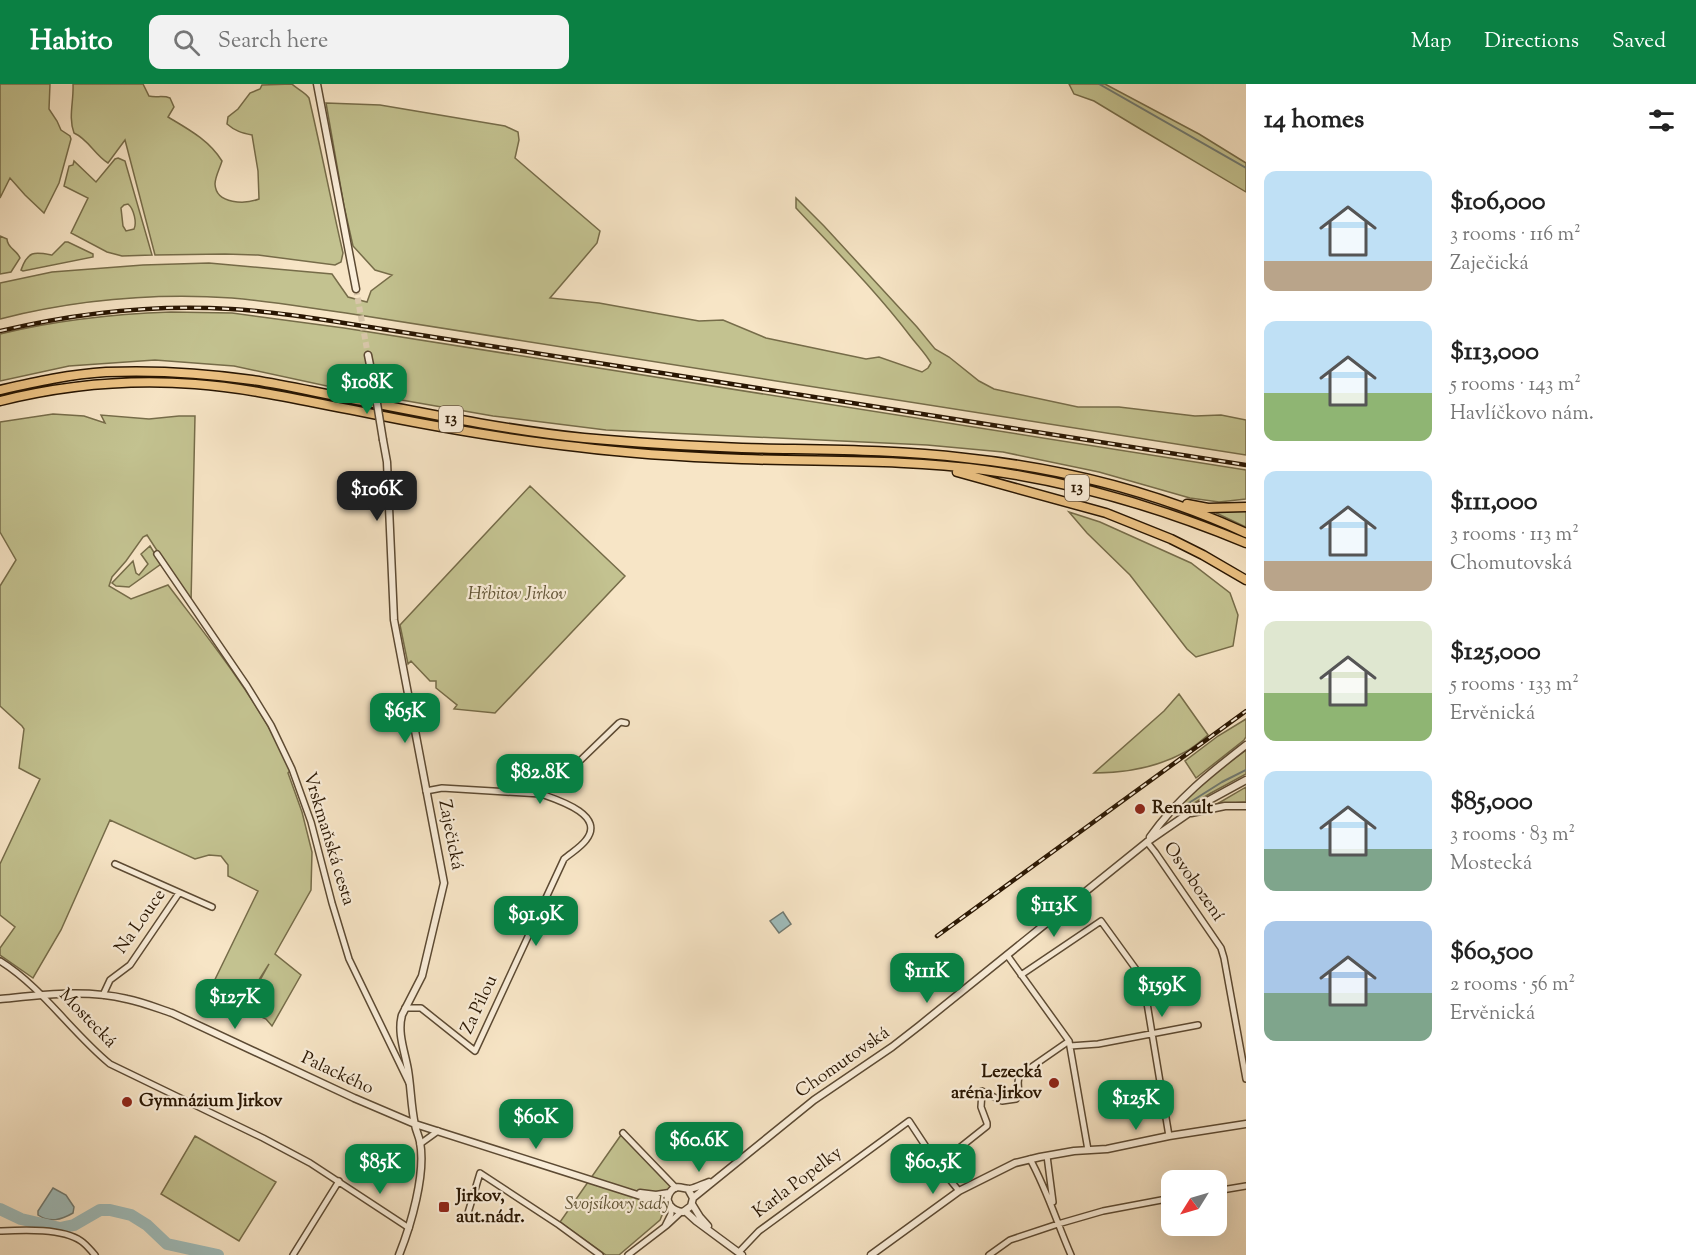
<!DOCTYPE html>
<meta charset="utf-8">
<style>
:root{--surface:#fff;--page:#f2f2f2;--text:#222;--muted:#767676;--accent:#0b8043}
body{margin:0;font-family:"Sorts Mill Goudy",serif;background:var(--page);color:var(--text);height:100vh;display:flex;flex-direction:column;font-size:22px;white-space:nowrap}
*{box-sizing:border-box;margin:0}
p{font-size:20px;color:var(--muted)}
.icon{flex:none;width:33px;height:33px;fill:none;stroke:currentColor;stroke-width:2;stroke-linecap:round;stroke-linejoin:round}
.map{position:relative;flex:1;overflow:hidden}
.sheet{display:flex;flex-direction:column;background:var(--surface);width:450px}
.sheet>*{flex:none}
.needle{width:39px;rotate:233deg}
.tools{position:absolute;left:1161px;top:1086px;display:grid;gap:12px}
.tools a{display:grid;place-items:center;width:66px;height:66px;border-radius:12px;background:var(--surface);box-shadow:0 6px 24px #0002;font-size:30px}
.price{position:absolute;translate:-50% -51px;padding:0 14px;border-radius:12px;background:var(--accent);color:#fff;font-size:20px;line-height:39px;filter:drop-shadow(0 2px 3px #0008)}
.price::after{content:'';position:absolute;left:50%;top:36px;width:18px;height:14px;margin-left:-9px;background:inherit;clip-path:polygon(0 0,100% 0,50% 100%)}
.price.on{background:#222;color:#fff}
ul{padding:0;list-style:none}
li{display:flex;align-items:center;gap:18px;height:150px;padding:0 18px}
li span{display:grid;place-items:center;flex:none;width:168px;height:120px;border-radius:12px;color:#555}
li>.icon{margin-inline-start:auto}
span .icon{width:72px;height:72px;fill:#fffc;stroke-width:1}
li b{font-size:26px}
h2{display:flex;justify-content:space-between;align-items:center;height:72px;padding:0 18px;font-size:26px}
header{display:flex;align-items:center;gap:36px;box-sizing:border-box;height:84px;padding:0 30px;background:var(--accent);color:#fff}
header strong{font-size:28px}
nav{display:flex;gap:33px;margin-inline-start:auto;font-size:21px}
.search{width:420px;height:54px;background:var(--page);display:flex;align-items:center;gap:15px;box-sizing:border-box;padding:0 21px;border-radius:12px;color:var(--muted);font-size:22px}
main{display:flex;flex:1;min-height:0}
.map>svg:first-child{display:block}
</style>
<header>
<strong>Habito</strong>
<div class="search"><svg class="icon" aria-label="search" viewBox="0 0 24 24"><circle cx="10" cy="10" r="6"/><path d="M15 15l6 6"/></svg>Search here</div>
<nav><a>Map</a><a>Directions</a><a>Saved</a></nav>
</header>
<main>
<div class="map">
<svg width="1246" height="1171" viewBox="0 0 1246 1171">
<rect width="100%" height="100%" fill="#f7e5c6"/>
<filter id="stains"><feTurbulence type="fractalNoise" baseFrequency=".00333" numOctaves="4"/><feColorMatrix values="0 0 0 0 .2 0 0 0 0 .09 0 0 0 0 .02 0 0 0 .5 -.17"/></filter>
<radialGradient id="worn" r=".72"><stop offset=".6" stop-color="#630" stop-opacity="0"/><stop offset="1" stop-color="#630" stop-opacity=".3"/></radialGradient>
<!-- green -->
<path fill="#c3c290" stroke="#766c49" stroke-width="1.5" fill-rule="evenodd" d="M0 0H50L49 25 57 37 61 46 70 52 71 55 59 99 44 129 25 111 10 94 0 114Z
M73 0H143L149 12C156 14 163 11 170 14L174 23 168 33C188 45 209 56 222 77 220 84 215 93 215 100 216 121 246 120 259 115L258 87 252 51C242 49 235 47 227 40L228 33 238 25 250 9 260 5 262 1 292 0C297 5 305 8 309 14 321 65 331 117 343 169L341 178 335 181 258 171 225 170 155 171 125 56 108 79C95 71 88 55 74 49 68 33 74 17 73 0Z
M1069 0H1105L1199 50 1246 79V108L1142 46 1094 17 1074 10Z
M326 19 380 21 505 42 518 48 519 56 515 74 600 147 597 159 550 214 599 219 699 237 723 236 766 254 866 275 879 273 922 288 928 284 931 279C925 269 918 262 911 253 876 207 835 166 796 124V114L824 142 917 243 935 265 949 273 979 297 994 305 1078 323H1119L1195 332 1221 331 1246 336V371L346 229C308 224 270 217 232 214 155 209 75 216 0 235V199L52 188 143 181 209 179 332 190 348 213 367 218 371 207 392 191 375 186 353 162 344 122Z
M118 74 125 77 152 171 122 172 107 168 71 149 88 114 64 102 69 82 73 81 74 77 96 98 115 75ZM128 120C134 125 137 139 134 145L126 147 123 142 121 124 124 121Z
M0 152 7 155C7 164 17 166 20 174L11 188 0 190Z
M65 158H68L93 170V173L23 187 21 186C28 166 35 168 52 171Z
M171 228 232 229 344 244 1246 386V415L1219 418 1190 414 1099 388 1003 368 927 361 606 346 493 332 350 307 234 282 155 276 69 282 0 297V250C57 236 113 230 171 228Z
M53 330 84 332 105 339 101 331 149 335 179 332H195L191 519 147 451 143 453 126 477 112 493 109 502 131 515 168 501C204 549 242 596 272 649 279 661 284 674 291 686L288 689 302 728 312 768 311 806 275 870 301 891 272 942 266 935 244 925 269 880 241 924 233 929C221 928 211 927 205 916L258 807 228 792V781L221 772 209 771 195 775 110 736 61 846 33 894 0 871V864L15 843 0 831V780L40 695 19 684 24 645 22 642 0 622V502L16 476 0 448V338Z
M530 402 625 492 495 629 454 625 457 621 436 604V597H430L411 577 408 580 400 541Z
M1246 426V443L1212 427Z
M1069 428 1100 438 1191 479 1230 509 1238 531 1233 562 1196 573 1187 565 1130 491 1087 449Z
M150 462 161 480 129 503 116 502 112 499 133 477 136 489 139 491 148 480 141 470Z
M1179 610 1208 651C1201 657 1193 664 1185 668 1158 683 1126 689 1094 689L1164 627Z
M1246 635V653L1244 656 1196 694 1185 677 1218 652Z
M1246 666V690L1211 709 1186 724 1182 721C1195 700 1226 681 1246 666Z
M1246 703V718L1217 720Z
M621 1051 673 1102 655 1124 663 1129 660 1136 619 1171H606L560 1138Z
M195 1052 276 1098 239 1157 161 1110Z"/>
<!-- water -->
<path fill="#9fbdbc" stroke="#707a72" stroke-width="1.5" d="M783 828 791 840 779 849 770 837Z
M53 1104 66 1111 74 1123 73 1129C61 1136 50 1139 38 1131V1127Z"/>
<g fill="none" stroke-linecap="round" stroke-linejoin="round">
<!-- stream -->
<path stroke="#707a72" stroke-width="2" d="M1099 0 1246 84
M1184 722 1222 698 1246 686"/>
<!-- river -->
<path stroke="#9fbdbc" stroke-width="12" d="M0 1125 21 1135 60 1144 74 1141 100 1126H110L131 1131 147 1141 167 1160 218 1171"/>
<!-- tertiary-tunnel -->
<path stroke="#d8c6a9" stroke-width="6" stroke-dasharray="6 3" stroke-linecap="butt" d="M356 205 368 271"/>
<!-- minor casing -->
<g stroke="#5c4a33" stroke-width="8">
<path id="minor" d="M157 470 247 602 271 641 292 685 311 738 332 819 349 875 409 999
M426 707 442 704 541 710 558 698 619 639 621 638 626 639
M1147 758 1155 768 1221 864 1224 874 1246 995
M115 780 212 823
M1007 871 1069 957 1088 1066
M0 877C42 903 72 949 110 980L263 1054 310 1079 409 1144
M1021 891 1101 837 1143 895 1169 1052
M103 911 110 896 130 881 179 809
M405 924H421L475 967 564 775C571 769 581 763 586 756 606 731 558 716 541 710
M1070 962 1098 960 1198 941
M623 1049 676 1104
M420 1060 438 1047
M1047 1072 1053 1118
M1030 1075C1047 1106 1057 1139 1071 1171
M938 1081 987 1042V1039L981 1023 982 1007 1002 1017 1016 1015C1022 1007 1015 998 1020 991L1069 957
M1216 1107 1246 1102
M468 1129 480 1089 559 1141 600 1171
M665 1142 671 1130V1124
M0 1147C23 1146 62 1144 81 1157 87 1161 91 1167 95 1171
M739 1168 759 1147 909 1037 938 1081 959 1107
M293 1171 339 1097
M628 1171 667 1141 681 1128
M989 1171 1010 1156 1058 1140 1103 1127 1172 1114"/>
</g>
<!-- tertiary casing -->
<g stroke="#5c4a33" stroke-width="9">
<path id="tertiary" d="M317 0 356 205
M368 271 374 301
M383 356 387 378 394 536 444 799 422 892 402 931C397 949 405 968 408 986 411 1004 411 1023 415 1041 416 1047 419 1052 420 1058 426 1090 411 1141 399 1171
M1191 729 1225 722H1246
M1150 753C1177 715 1210 689 1246 661
M0 915C42 911 85 905 127 915 142 918 157 924 172 929L354 1014 415 1040 650 1115 669 1119
M688 1105 693 1114 691 1122 683 1128C673 1127 662 1118 671 1107 677 1100 683 1105 690 1105 696 1104 703 1100 709 1098
M640 1109 656 1111 669 1109
M693 1114 814 1016 892 963 919 942 1147 758 1202 720 1246 696
M692 1120 700 1133 708 1142
M685 1127 696 1137 742 1171
M871 1171 959 1107 1015 1079 1040 1073 1074 1067 1107 1065 1169 1052 1246 1040"/>
</g>
<!-- trunk casing -->
<g stroke="#291602" stroke-width="11">
<path id="trunk" d="M0 306C35 298 71 290 106 288 155 286 204 289 252 296 286 301 319 309 352 315 429 330 506 346 584 354 637 359 690 362 742 364 816 366 891 365 965 374 1061 384 1157 408 1246 449
M0 317C64 301 130 295 195 300 250 304 304 317 358 327 431 342 504 355 578 363 632 370 688 373 742 375 823 378 904 375 984 386 1074 398 1162 424 1246 459
M957 388 1106 429 1171 455 1203 471 1246 496
M1187 420 1208 424 1246 423"/>
</g>
<!-- minor -->
<use href="#minor" stroke="#faeeda" stroke-width="5"/>
<!-- tertiary -->
<use href="#tertiary" stroke="#faeeda" stroke-width="6"/>
<!-- trunk -->
<use href="#trunk" stroke="#ecc283" stroke-width="8"/>
<!-- rail casing -->
<g stroke="#291602" stroke-width="4.5">
<path id="rail" d="M0 247C76 229 153 220 231 225 269 227 306 233 344 239L1246 381
M937 852 1246 627"/>
</g>
<!-- rail -->
<use href="#rail" stroke="#faeeda" stroke-width="2" stroke-dasharray="7" stroke-linecap="butt"/>
<!-- tertiary-bridge casing -->
<g stroke="#5c4a33" stroke-width="9" stroke-linecap="butt">
<path id="tertiary-bridge" d="M374 301 383 356"/>
</g>
<!-- tertiary-bridge -->
<use href="#tertiary-bridge" stroke="#faeeda" stroke-width="6"/>
</g>
<!-- markers -->
<g fill="#8f2418" stroke="#faeeda" stroke-width="2">
<circle cx="1140" cy="725" r="6"/>
<circle cx="1054" cy="999" r="6"/>
<circle cx="127" cy="1018" r="6"/>
<rect x="438" y="1117" width="12" height="12" rx="3"/>
</g>
<g text-anchor="middle" dominant-baseline="central" stroke-width="4.5" stroke-linejoin="round" paint-order="stroke">
<!-- shield labels -->
<g fill="#faeeda" stroke="#685743" stroke-width="1.5">
<rect x="439" y="322" width="24" height="26" rx="4.5"/>
<rect x="1065" y="391" width="24" height="26" rx="4.5"/>
</g>
<g font-size="16" font-weight="bold" fill="#291602">
<text x="451" y="335">13</text>
<text x="1077" y="404">13</text>
</g>
<!-- park labels -->
<g font-size="18" font-style="italic" fill="#5f5234" stroke="#faeeda">
<text x="517" y="511">Hřbitov Jirkov</text>
<text x="617" y="1121">Svojsíkovy sady</text>
</g>
<!-- poi labels -->
<g font-size="18" font-weight="bold" fill="#291602" stroke="#faeeda" text-anchor="start">
<text x="1152" y="725">Renault</text>
<text x="1042" y="989" text-anchor="end">Lezecká<tspan x="1042" dy="21">aréna Jirkov</tspan></text>
<text x="139" y="1018">Gymnázium Jirkov</text>
<text x="456" y="1113">Jirkov,<tspan x="456" dy="21">aut.nádr.</tspan></text>
</g>
<!-- street labels -->
<g font-size="18" fill="#291602" stroke="#faeeda">
<text transform="translate(450 751) rotate(79)">Zaječická</text>
<text transform="translate(328 755) rotate(73)">Vrskmaňská cesta</text>
<text transform="translate(1193 798) rotate(55)">Osvobození</text>
<text transform="translate(141 838) rotate(-55)">Na Louce</text>
<text transform="translate(480 921) rotate(-65)">Za Pilou</text>
<text transform="translate(87 935) rotate(46)">Mostecká</text>
<text transform="translate(843 979) rotate(-35)">Chomutovská</text>
<text transform="translate(337 990) rotate(25)">Palackého</text>
<text transform="translate(798 1099) rotate(-37)">Karla Popelky</text>
</g>
</g>
<rect width="100%" height="100%" filter="url(#stains)"/>
<rect width="100%" height="100%" fill="url(#worn)"/>
</svg>
<div class="tools">
<a><svg class="needle" viewBox="-14 -14 28 28"><path d="M0-13l5 13h-10z" fill="#e53935"/><path d="M0 13l5-13h-10z" fill="#767676"/></svg></a>
</div>
<b class="price" style="left:367px;top:331px">$108K</b>
<b class="price on" style="left:377px;top:438px">$106K</b>
<b class="price" style="left:405px;top:660px">$65K</b>
<b class="price" style="left:540px;top:721px">$82.8K</b>
<b class="price" style="left:1054px;top:854px">$113K</b>
<b class="price" style="left:536px;top:863px">$91.9K</b>
<b class="price" style="left:927px;top:920px">$111K</b>
<b class="price" style="left:1162px;top:934px">$159K</b>
<b class="price" style="left:235px;top:946px">$127K</b>
<b class="price" style="left:1136px;top:1047px">$125K</b>
<b class="price" style="left:536px;top:1066px">$60K</b>
<b class="price" style="left:699px;top:1089px">$60.6K</b>
<b class="price" style="left:380px;top:1111px">$85K</b>
<b class="price" style="left:933px;top:1111px">$60.5K</b>
</div>
<section class="sheet">
<h2>14 homes<svg class="icon" aria-label="filters" viewBox="0 0 24 24"><path d="M4 7h16M4 17h16"/><circle cx="9" cy="7" r="2"/><circle cx="15" cy="17" r="2"/></svg></h2>
<ul>
<li><span style="background:linear-gradient(#bfe0f5 75%,#b9a48a 0)"><svg class="icon" aria-label="home" viewBox="0 0 24 24"><path d="M3 11l9-7 9 7M6 9v11h12V9"/></svg></span><div><b>$106,000</b><p>3 rooms · 116 m²</p><p>Zaječická</p></div></li>
<li><span style="background:linear-gradient(#bfe0f5 60%,#8fb573 0)"><svg class="icon" aria-label="home" viewBox="0 0 24 24"><path d="M3 11l9-7 9 7M6 9v11h12V9"/></svg></span><div><b>$113,000</b><p>5 rooms · 143 m²</p><p>Havlíčkovo nám.</p></div></li>
<li><span style="background:linear-gradient(#bfe0f5 75%,#b9a48a 0)"><svg class="icon" aria-label="home" viewBox="0 0 24 24"><path d="M3 11l9-7 9 7M6 9v11h12V9"/></svg></span><div><b>$111,000</b><p>3 rooms · 113 m²</p><p>Chomutovská</p></div></li>
<li><span style="background:linear-gradient(#dfe7d0 60%,#8fb573 0)"><svg class="icon" aria-label="home" viewBox="0 0 24 24"><path d="M3 11l9-7 9 7M6 9v11h12V9"/></svg></span><div><b>$125,000</b><p>5 rooms · 133 m²</p><p>Ervěnická</p></div></li>
<li><span style="background:linear-gradient(#bfe0f5 65%,#7fa58c 0)"><svg class="icon" aria-label="home" viewBox="0 0 24 24"><path d="M3 11l9-7 9 7M6 9v11h12V9"/></svg></span><div><b>$85,000</b><p>3 rooms · 83 m²</p><p>Mostecká</p></div></li>
<li><span style="background:linear-gradient(#a9c7e8 60%,#7fa58c 0)"><svg class="icon" aria-label="home" viewBox="0 0 24 24"><path d="M3 11l9-7 9 7M6 9v11h12V9"/></svg></span><div><b>$60,500</b><p>2 rooms · 56 m²</p><p>Ervěnická</p></div></li>
</ul>
</section>
</main>
